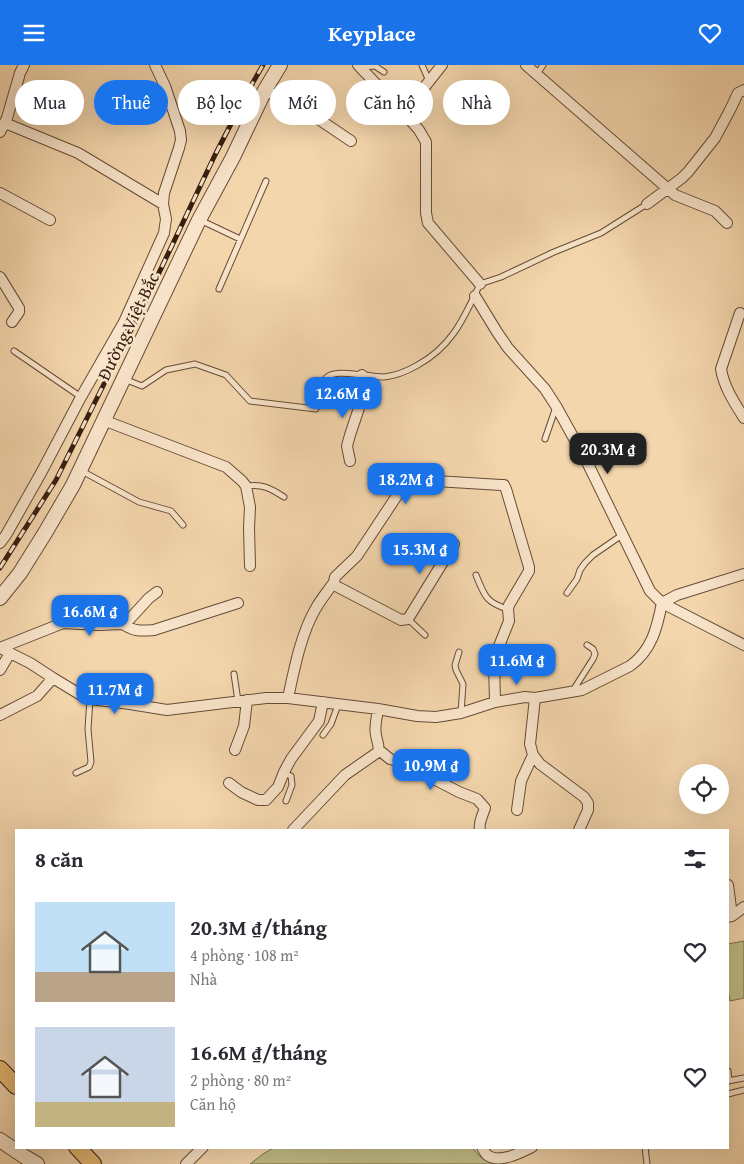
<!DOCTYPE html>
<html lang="vi">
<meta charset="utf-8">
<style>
:root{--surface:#fff;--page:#f7f7f7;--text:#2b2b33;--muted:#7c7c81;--accent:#1a73e8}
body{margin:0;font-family:"Gentium Book Plus",serif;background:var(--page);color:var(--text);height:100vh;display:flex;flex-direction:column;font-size:19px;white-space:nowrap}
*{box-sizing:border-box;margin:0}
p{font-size:16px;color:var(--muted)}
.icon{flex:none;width:28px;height:28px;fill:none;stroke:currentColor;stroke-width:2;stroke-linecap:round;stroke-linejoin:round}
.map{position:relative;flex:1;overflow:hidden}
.drawer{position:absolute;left:15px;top:764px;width:714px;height:320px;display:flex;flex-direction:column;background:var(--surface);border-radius:0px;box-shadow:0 5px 20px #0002}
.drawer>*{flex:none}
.hud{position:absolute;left:15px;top:15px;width:715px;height:45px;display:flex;gap:10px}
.tools{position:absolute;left:679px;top:699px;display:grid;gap:10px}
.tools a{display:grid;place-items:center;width:50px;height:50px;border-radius:50%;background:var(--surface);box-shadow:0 5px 20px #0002;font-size:25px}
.price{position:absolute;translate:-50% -42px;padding:0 11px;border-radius:10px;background:var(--accent);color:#fff;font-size:16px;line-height:32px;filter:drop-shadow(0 1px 2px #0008)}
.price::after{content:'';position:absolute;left:50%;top:30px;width:15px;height:11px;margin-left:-8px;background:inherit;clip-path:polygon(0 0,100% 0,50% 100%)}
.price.current{background:#222;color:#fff}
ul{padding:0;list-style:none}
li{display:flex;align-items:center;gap:15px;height:125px;padding:0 20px}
li span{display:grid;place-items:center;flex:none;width:140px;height:100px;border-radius:0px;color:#555}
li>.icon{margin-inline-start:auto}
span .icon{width:60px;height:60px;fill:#fffc;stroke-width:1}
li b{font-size:21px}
h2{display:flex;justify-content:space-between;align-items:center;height:60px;padding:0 20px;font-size:21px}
.pill{padding:0 18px;border-radius:22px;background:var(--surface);box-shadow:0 5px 20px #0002;font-size:18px;line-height:45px}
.pill.current{background:var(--accent);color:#fff}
header{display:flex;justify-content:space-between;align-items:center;height:65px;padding:0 20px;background:var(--accent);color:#fff;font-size:22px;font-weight:700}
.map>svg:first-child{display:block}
</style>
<header><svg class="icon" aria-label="menu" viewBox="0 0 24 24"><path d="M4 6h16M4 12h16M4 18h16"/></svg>Keyplace<svg class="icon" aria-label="heart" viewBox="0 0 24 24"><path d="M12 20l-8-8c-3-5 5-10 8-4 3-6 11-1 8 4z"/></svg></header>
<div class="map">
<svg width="744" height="1099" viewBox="0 0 744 1099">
<rect width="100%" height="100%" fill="#f4d6ad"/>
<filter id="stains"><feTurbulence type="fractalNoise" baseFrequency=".004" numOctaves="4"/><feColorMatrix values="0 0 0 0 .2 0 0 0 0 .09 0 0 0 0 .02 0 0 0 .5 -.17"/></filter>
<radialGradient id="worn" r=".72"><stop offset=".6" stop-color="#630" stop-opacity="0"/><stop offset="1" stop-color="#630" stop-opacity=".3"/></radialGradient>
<!-- green -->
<path fill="#c0bc86" stroke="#7b6d4b" d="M744 876V933L730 936 728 925V879Z
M273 1083H473C478 1091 485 1096 494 1099H250L263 1089Z"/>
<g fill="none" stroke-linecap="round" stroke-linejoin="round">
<!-- service casing -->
<g stroke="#664c37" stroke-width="7">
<path id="service" d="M422 0 429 16
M361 2 375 1 384 7
M537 9 543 0
M200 155 240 174
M219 224 266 116
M14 286 81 332
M124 314 142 321 166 305 195 299 226 310 250 336 316 344C318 336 322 316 327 312 336 305 355 310 365 310 371 311 378 312 384 312 395 311 407 306 416 301 452 282 464 253 480 219L501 212 554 187 601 168 647 139
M545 374 556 342
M80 405 139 437 171 446 183 460
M246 421C263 419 270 423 284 432
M476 510C484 530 486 538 508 544
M567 528 577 514 580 505 585 498 593 490 622 470
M408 554 425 570
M459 587 455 600 456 605 463 619 461 648
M234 609 238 636
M572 627 593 594 595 589 593 584 587 580
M323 670 331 659 338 640
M76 708 89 702 91 697 88 664 90 634
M284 708 291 711 292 720 286 736
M728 1006 729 1016
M728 1016 744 1013
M728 1029 744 1025
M645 1082 647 1099"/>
</g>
<!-- minor casing -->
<g stroke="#664c37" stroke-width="12">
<path id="minor" d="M358 0 404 48 419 65 426 77V148L428 158 480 219
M526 0 675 130 715 146 727 158
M265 25 317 53 351 76
M404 48 442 0
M5 58 78 88 163 139
M0 67 7 53 20 8 24 0
M0 128 50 155
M647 139 682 113 688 107 715 73 730 45 738 28 744 25
M0 212 19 243V247L12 257
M475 231 497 267 508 283 545 324 556 341 587 397 650 526 662 538 744 580
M740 248 721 304C724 322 734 337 744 353
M103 355 226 402 242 416 246 421 250 442 249 463 250 501
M350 396 347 381 350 370 359 343 362 310
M0 478 6 470 41 408 81 332 124 257 164 168 166 154 163 139 164 128 179 83 181 75 180 66 165 21 155 0
M334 517 336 521 401 555 408 554 454 479
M123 559C135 567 141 566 154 565L238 538
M0 583 30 598 53 613 81 630 90 634 130 639 167 645 266 633H288L378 644 417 651 436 652 461 648 495 637 525 632 535 633 582 625 630 601C652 585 657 563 662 538L677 530 744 509
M0 583 63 558 98 560 123 559 127 557 149 533 157 527
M0 605 10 588
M288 633C294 605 301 568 316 543 321 534 328 526 334 517L335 512 357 491 402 423 410 417 419 415 501 420H504L506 424 529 502V506L509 540 508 544 509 556 495 591 494 596 495 637
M535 633 530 679 533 690 540 699 584 732 588 738V745L579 765
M0 650 37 631 53 613
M235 685 244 661 247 635
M379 685 390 694 415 701 432 713 459 727 477 734 485 743C483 749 478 759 480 765
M229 718 241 727 258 735H266L278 722 284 707 291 694 319 656 323 637
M517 745 521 716 533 690
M293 765 345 710 378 687C380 681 377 677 376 670 374 662 377 652 378 644
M728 820 732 851
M728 852 732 851 744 842
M482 1082C482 1083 486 1089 487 1090 499 1099 520 1088 532 1082
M186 1099 203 1082"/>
</g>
<!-- tertiary casing -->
<g stroke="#664c37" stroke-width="16">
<path id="tertiary" d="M0 533 20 508 45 468 73 420 199 155 233 92 265 25 280 0
M0 1075 25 1092 37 1099"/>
</g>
<!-- primary casing -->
<g stroke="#361e10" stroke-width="18">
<path id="primary" d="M0 1004 16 1021
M77 1082 93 1099"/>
</g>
<!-- service -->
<use href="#service" stroke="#f8e4ca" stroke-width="5"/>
<!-- minor -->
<use href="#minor" stroke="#f8e4ca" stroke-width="10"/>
<!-- tertiary -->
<use href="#tertiary" stroke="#f8e4ca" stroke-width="14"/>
<!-- primary -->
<use href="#primary" stroke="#eabb76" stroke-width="16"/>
<!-- rail casing -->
<g stroke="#361e10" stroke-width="5">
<path id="rail" d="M0 503 56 415 148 231 215 90 248 26 263 0"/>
</g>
<!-- rail -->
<use href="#rail" stroke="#f8e4ca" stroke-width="3" stroke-dasharray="9" stroke-linecap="butt"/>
</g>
<g text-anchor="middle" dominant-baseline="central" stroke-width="5" stroke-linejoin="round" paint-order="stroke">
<!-- street labels -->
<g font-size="18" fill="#361e10" stroke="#f8e4ca">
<text transform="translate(128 261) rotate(-64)">Đường Việt Bắc</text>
</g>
</g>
<rect width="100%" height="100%" filter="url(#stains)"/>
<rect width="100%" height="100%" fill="url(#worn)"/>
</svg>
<div class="tools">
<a><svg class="icon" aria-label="locate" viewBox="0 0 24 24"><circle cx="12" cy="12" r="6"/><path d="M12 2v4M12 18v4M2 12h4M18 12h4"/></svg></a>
</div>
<b class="price" style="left:343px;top:354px">12.6M ₫</b>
<b class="price current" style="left:608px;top:410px">20.3M ₫</b>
<b class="price" style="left:406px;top:440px">18.2M ₫</b>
<b class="price" style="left:420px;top:510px">15.3M ₫</b>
<b class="price" style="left:90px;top:572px">16.6M ₫</b>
<b class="price" style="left:517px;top:621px">11.6M ₫</b>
<b class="price" style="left:115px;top:650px">11.7M ₫</b>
<b class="price" style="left:431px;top:726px">10.9M ₫</b>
<div class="hud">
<a class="pill">Mua</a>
<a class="pill current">Thuê</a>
<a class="pill">Bộ lọc</a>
<a class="pill">Mới</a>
<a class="pill">Căn hộ</a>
<a class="pill">Nhà</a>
</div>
<section class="drawer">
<h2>8 căn<svg class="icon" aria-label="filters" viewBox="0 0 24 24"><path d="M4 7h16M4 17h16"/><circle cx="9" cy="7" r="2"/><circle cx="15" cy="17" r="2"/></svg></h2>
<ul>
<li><span style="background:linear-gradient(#bfe0f5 70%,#b9a48a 0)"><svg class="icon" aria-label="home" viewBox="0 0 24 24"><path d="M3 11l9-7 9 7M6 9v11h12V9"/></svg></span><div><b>20.3M ₫/tháng</b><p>4 phòng · 108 m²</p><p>Nhà</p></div><svg class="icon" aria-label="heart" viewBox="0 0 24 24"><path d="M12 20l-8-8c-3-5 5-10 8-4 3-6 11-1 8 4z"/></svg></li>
<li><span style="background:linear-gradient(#c9d6e8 75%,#c2b280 0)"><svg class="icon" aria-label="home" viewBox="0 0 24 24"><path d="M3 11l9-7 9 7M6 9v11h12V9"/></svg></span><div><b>16.6M ₫/tháng</b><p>2 phòng · 80 m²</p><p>Căn hộ</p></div><svg class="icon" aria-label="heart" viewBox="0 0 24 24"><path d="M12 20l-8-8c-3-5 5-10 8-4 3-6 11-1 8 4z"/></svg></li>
</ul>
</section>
</div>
